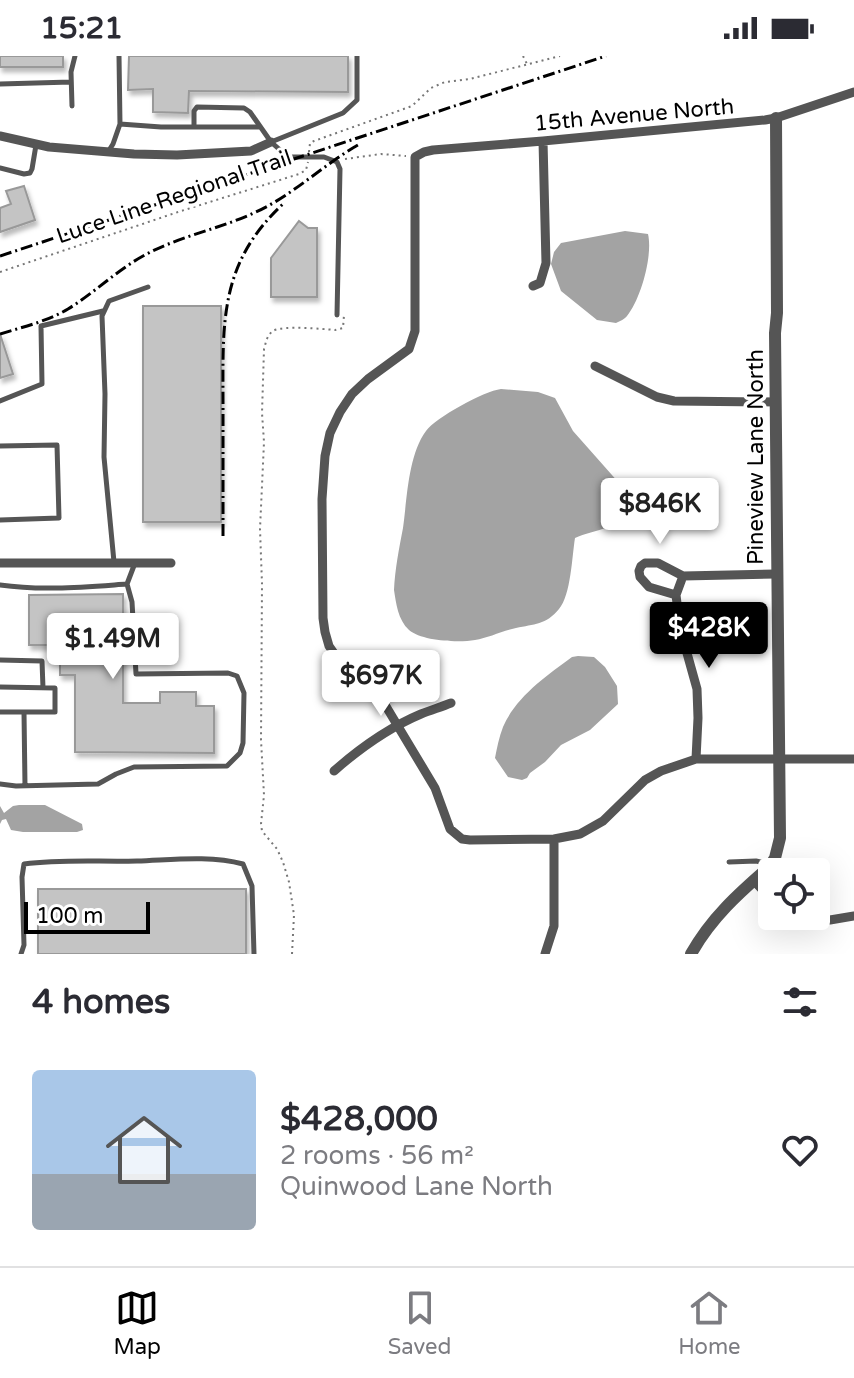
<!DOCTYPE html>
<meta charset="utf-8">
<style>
:root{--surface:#fff;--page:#f7f7f7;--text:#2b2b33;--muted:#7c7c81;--line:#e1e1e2;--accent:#000}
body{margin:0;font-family:"Varela Round",sans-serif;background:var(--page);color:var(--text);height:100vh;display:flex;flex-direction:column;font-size:30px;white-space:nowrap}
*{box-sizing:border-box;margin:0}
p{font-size:26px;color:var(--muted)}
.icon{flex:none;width:44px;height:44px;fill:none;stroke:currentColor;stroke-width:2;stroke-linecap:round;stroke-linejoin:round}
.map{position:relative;height:898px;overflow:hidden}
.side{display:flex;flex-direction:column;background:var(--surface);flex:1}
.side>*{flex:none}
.fabs{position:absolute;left:758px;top:802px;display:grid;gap:16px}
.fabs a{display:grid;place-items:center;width:72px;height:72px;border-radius:8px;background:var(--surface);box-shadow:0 8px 32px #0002;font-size:40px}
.scale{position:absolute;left:24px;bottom:20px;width:126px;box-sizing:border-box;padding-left:8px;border:4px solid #000;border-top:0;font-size:22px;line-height:28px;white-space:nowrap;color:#000;-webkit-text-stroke:6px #fff;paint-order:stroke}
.price{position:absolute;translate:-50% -68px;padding:0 18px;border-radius:8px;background:#fff;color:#222;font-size:26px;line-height:52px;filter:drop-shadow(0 2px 4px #0008)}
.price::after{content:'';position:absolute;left:50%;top:48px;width:24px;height:18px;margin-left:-12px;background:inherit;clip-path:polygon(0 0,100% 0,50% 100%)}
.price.active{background:var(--accent);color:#fff}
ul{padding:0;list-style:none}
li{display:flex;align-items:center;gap:24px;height:200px;padding:0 32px}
li span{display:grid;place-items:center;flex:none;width:224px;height:160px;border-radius:8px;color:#555}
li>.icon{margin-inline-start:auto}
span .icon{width:96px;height:96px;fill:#fffc;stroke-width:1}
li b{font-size:34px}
h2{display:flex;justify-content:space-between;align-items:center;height:96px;padding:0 32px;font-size:34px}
.status{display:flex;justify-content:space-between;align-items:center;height:56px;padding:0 40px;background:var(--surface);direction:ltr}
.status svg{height:22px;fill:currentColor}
.dock{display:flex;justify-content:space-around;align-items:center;height:112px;border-top:2px solid var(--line);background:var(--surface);font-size:22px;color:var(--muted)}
.dock a{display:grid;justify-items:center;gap:4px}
.dock .active{color:var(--accent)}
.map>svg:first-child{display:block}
</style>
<div class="status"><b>15:21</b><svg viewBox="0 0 49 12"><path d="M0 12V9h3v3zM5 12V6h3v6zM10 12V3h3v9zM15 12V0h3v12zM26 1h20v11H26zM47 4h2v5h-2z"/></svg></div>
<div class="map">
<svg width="854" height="898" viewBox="0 0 854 898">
<defs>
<filter id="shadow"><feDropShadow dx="2.5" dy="4.5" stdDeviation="2" flood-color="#0004"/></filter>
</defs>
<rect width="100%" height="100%" fill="#fff"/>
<!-- water -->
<path fill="#a3a3a3" d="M625 175 648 178C653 199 641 243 627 260 625 263 620 265 616 267L597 264 561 235 551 208 554 196 561 187Z
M501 333 538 336 555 342 573 375 627 436 635 451C626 472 594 473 575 482 572 500 571 539 559 553 546 569 534 568 516 572 502 575 488 582 475 584 458 587 422 585 409 574 398 564 396 547 394 534 395 513 399 493 403 472 407 444 408 399 426 375 435 362 484 335 501 333Z
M578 600 594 601 605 611 617 630 618 648 590 674 561 689 545 706 530 717 527 722 522 724 508 721 495 702C497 692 499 681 503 671 516 641 546 620 572 601Z
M19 749H45L82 768 83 774 77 776H23L11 774 6 763 2 764 0 768V750L4 757 13 750Z"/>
<!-- building -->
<path fill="#c4c4c4" stroke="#999" stroke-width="2" filter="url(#shadow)" d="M0 0H63V11H0Z
M129 0H348V36L189 35 188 57 153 56V33L128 34Z
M24 130 35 164 0 176V152L11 148 6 135Z
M299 165 308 172H317V241H271V202Z
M143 250H221V466H143Z
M0 278 13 318 0 322Z
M123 538V647H160V636H196V650H214V697L75 696V619H60V589H29V539Z
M38 833H246V898H38Z"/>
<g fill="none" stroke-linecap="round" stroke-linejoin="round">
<!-- path -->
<path stroke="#777" stroke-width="2" stroke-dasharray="2 4" stroke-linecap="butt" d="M523 0 527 8
M309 96 310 87 314 85 412 50 431 32 445 26 470 23 560 0
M345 103 381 98 406 100
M0 216 178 156 299 118 306 114 308 106
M292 898 294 859 289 826 283 806 277 793 262 775 261 768 264 739 261 684 262 528 260 473 264 386 262 357 264 293C266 286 267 279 273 275 282 269 323 273 335 274L343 272 344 259"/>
<!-- service -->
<path stroke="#555" stroke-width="5" d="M119 0 120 68 161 71H259
M0 28 71 26
M72 50 71 16 75 0
M194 71V55L197 51 244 52 250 56 271 86 343 57 357 44V0
M271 86 288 101H324L337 106 340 113 337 259
M108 96 113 88 120 68
M0 112 24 118 30 117 32 113 36 89
M0 345 42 328 41 270 103 255
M0 390 57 389 59 462 0 464
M114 506 104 401 105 338 102 260 109 245 148 231
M0 529C42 535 84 531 127 528L135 507
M0 604 42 605 43 632
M0 631 55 632V656H0
M24 656 25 730
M0 728 16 730 98 728 116 718 134 711 227 710 240 697 243 687 244 637 237 620 228 617 136 618 132 546 127 528
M729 806 756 805 770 808
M21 898 24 889 22 821 24 808C62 803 99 806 137 805 171 804 209 799 243 808L252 830 254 898"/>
<!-- minor -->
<path stroke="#555" stroke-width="9" d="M854 36 776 62 765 64 543 85 433 94 424 96 415 101V275L409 293 368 323 352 338 340 356 330 377 325 400 322 443 323 562 325 576 329 590 338 603 371 629 381 642 435 732 450 773 462 783 470 784 554 783 580 778 603 765 645 724 661 715 696 703H854
M0 80 49 91 134 98 177 99 251 95 271 86
M533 230 540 227 546 207 543 85
M595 310 657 341 674 345 775 346
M0 507H171
M683 520 676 539 680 572 697 633 698 662 696 703
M676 539 649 531 640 521 639 515 641 510 645 507H658L683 520 776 518
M334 715C359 693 390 671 421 658 431 654 441 651 451 647
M753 824 772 844
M802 860 830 864 854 860
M545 898 554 870V783"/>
<!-- tertiary -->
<path stroke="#555" stroke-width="12" d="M691 898C711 862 739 837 769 811L775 802 780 782 775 277 777 257 776 62"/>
<!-- rail -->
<path stroke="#000" stroke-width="3" stroke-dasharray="12 4 2 4" stroke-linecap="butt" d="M0 200 606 0
M0 278C23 271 48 265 68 253 94 237 116 215 143 200 179 180 220 173 256 156 293 139 323 109 358 89
M223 480C223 437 223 394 223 351 223 268 218 208 284 147"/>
</g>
<g text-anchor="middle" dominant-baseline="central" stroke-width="7" stroke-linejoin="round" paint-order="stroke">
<!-- street labels -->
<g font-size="22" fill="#000" stroke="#fff">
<text transform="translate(634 59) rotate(-5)">15th Avenue North</text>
<text transform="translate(174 141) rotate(-19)">Luce Line Regional Trail</text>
<text transform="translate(756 401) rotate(-90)">Pineview Lane North</text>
</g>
</g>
</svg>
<div class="fabs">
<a><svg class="icon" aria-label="locate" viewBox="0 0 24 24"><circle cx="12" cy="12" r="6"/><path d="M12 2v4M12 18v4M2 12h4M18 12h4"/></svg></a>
</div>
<div class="scale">100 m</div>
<b class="price" style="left:660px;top:490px">$846K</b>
<b class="price active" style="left:709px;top:614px">$428K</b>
<b class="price" style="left:113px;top:625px">$1.49M</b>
<b class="price" style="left:381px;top:662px">$697K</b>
</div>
<section class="side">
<h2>4 homes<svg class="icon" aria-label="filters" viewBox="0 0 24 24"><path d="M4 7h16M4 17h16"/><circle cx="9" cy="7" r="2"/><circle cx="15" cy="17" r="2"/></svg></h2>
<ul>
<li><span style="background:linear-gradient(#a9c7e8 65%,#9aa5b1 0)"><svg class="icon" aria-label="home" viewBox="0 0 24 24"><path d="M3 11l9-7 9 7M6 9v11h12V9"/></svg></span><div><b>$428,000</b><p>2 rooms · 56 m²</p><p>Quinwood Lane North</p></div><svg class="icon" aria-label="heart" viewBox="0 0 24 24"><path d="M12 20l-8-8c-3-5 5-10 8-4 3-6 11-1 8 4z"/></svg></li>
</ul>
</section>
<nav class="dock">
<a class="active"><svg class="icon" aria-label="map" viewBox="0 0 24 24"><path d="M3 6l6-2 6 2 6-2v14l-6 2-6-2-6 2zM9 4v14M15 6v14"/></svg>Map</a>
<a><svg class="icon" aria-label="saved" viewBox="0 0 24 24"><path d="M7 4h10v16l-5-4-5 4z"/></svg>Saved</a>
<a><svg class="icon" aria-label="home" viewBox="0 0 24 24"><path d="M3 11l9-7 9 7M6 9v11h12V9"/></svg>Home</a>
</nav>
